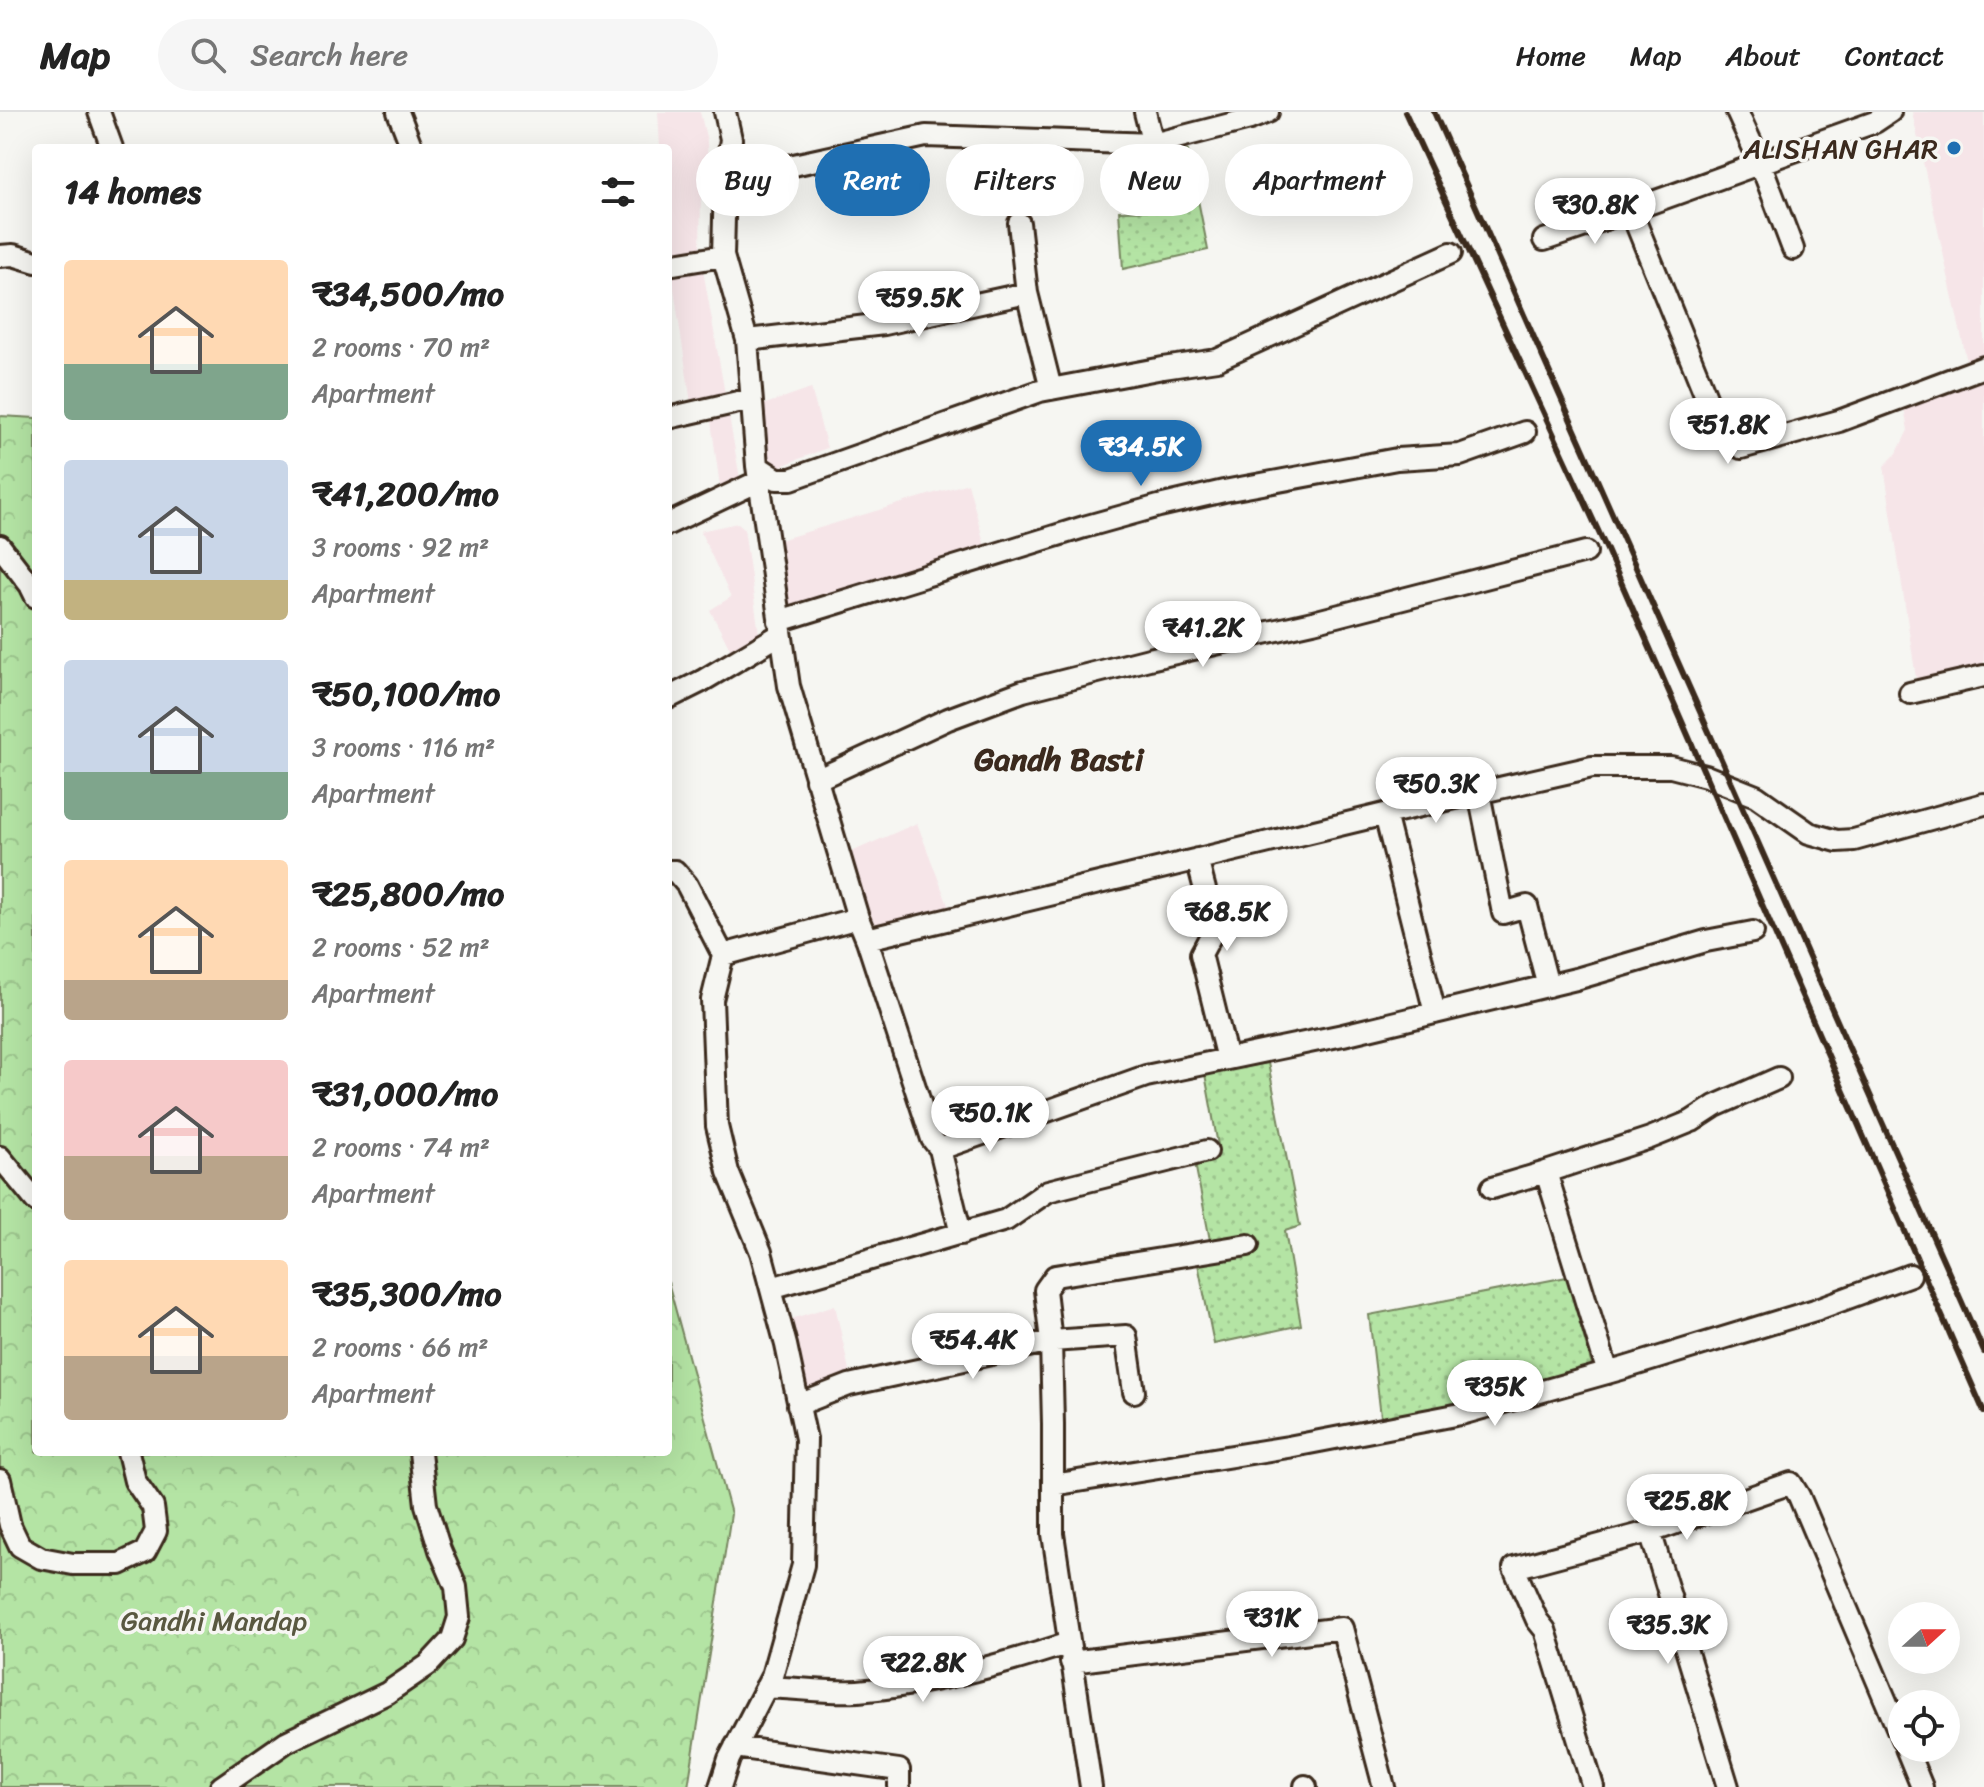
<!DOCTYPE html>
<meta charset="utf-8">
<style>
:root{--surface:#fff;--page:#f6f6f6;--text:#222;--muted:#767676;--line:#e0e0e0;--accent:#1f6fb2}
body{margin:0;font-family:Sriracha,sans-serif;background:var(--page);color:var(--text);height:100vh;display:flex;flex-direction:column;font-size:30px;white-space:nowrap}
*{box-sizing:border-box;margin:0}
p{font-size:26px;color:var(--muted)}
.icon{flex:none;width:44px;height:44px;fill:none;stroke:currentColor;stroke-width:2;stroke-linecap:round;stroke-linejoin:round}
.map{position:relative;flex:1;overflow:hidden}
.panel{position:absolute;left:32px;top:32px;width:640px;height:1312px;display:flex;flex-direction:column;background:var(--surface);border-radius:8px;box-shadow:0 8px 32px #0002}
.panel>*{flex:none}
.hud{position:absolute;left:696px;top:32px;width:760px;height:72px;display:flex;gap:16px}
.needle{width:52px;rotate:69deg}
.buttons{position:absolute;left:1888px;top:1490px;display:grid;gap:16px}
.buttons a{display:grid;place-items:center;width:72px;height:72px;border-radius:50%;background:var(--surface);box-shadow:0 8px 32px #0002;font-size:40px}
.price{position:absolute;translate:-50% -68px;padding:0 18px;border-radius:28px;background:#fff;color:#222;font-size:26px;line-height:52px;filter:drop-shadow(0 2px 4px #0008)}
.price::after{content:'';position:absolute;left:50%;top:48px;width:24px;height:18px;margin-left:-12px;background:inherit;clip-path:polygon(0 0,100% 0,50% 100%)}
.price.on{background:var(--accent);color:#fff}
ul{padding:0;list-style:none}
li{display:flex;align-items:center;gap:24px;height:200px;padding:0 32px}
li span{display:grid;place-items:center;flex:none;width:224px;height:160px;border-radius:8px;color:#555}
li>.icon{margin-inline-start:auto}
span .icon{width:96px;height:96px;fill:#fffc;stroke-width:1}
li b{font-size:34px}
h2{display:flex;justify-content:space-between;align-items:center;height:96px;padding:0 32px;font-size:34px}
.chip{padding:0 28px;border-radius:36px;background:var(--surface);box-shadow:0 8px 32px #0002;font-size:28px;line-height:72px}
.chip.on{background:var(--accent);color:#fff}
header{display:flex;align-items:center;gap:48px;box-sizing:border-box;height:112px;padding:0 40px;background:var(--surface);border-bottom:2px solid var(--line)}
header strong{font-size:38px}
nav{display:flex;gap:44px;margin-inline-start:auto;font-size:28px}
.search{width:560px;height:72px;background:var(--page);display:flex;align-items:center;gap:20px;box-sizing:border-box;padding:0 28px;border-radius:44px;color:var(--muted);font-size:30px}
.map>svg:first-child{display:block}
</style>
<header>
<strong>Map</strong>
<div class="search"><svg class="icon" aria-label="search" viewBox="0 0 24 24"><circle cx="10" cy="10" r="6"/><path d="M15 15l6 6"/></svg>Search here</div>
<nav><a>Home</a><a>Map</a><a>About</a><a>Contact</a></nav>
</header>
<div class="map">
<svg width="1984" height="1675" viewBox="0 0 1984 1675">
<defs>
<pattern id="grass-dots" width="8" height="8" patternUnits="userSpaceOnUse" patternTransform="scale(2)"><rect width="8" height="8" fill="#b4e4a4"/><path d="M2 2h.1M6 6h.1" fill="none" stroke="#9cc48d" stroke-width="1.8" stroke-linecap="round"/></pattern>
<pattern id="forest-crowns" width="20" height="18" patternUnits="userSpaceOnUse" patternTransform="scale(2)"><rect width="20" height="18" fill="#b4e4a4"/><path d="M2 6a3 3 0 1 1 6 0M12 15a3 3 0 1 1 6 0" fill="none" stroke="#9cc48d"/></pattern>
</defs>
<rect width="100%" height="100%" fill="#f6f6f2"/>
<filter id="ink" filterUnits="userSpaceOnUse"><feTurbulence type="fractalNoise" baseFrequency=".0125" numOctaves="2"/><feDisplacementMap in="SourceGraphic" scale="16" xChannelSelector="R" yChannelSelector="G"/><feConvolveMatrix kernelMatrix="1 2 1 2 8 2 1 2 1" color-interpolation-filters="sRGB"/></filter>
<g filter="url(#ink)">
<!-- built -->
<path fill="#f6e5e8" d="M658 0H700L707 29 708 58 701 81 700 141 744 389 740 393 723 396 709 295 692 298 671 157 668 122V36H660Z
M1912 0H1984V578L1919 586 1884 354 1897 341 1908 318 1903 290 1969 259Z
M811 276 827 336 781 354 769 351 763 343 757 295Z
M968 371 987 442 788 496 780 428Z
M738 411 744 416 759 522 756 529 733 543 710 498 731 485 700 419Z
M917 711 951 801 884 816 873 810 849 741Z
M835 1193 853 1277 805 1287 788 1208Z"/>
<!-- grass -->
<path fill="url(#grass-dots)" stroke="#788761" stroke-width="2" d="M1188 38 1208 138 1123 157 1119 99 1169 98 1154 44Z
M1268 951 1300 1114 1285 1119 1301 1213 1214 1232 1198 1152 1210 1128 1193 1041 1218 1033 1205 962Z
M1567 1165 1594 1261 1382 1313 1369 1203Z"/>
<!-- forest -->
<path fill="url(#forest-crowns)" stroke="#788761" stroke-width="2" d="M0 304 36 306V1340H668V1170L731 1402 688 1675H0Z"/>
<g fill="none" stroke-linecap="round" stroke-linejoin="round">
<!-- street casing -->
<g stroke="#3b2a1e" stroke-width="26">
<path id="street" d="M99 0 112 36
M398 0 412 36
M725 0 731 27 725 68 723 144 747 228 757 354 777 367H791L1040 279 1163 256 1217 248 1451 141
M1145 0 1153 32
M1737 0 1760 50 1793 137
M725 68 926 24 1153 32 1250 7 1268 0
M1631 99 1722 324 1741 336 1839 309 1984 255
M1019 111 1027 181
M1544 128C1655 91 1764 49 1875 10L1890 0
M0 144 13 143 36 150
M668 153 723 144
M747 228 884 212 1027 181 1051 277
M668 306 751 287
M757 354 789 574 858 806 867 828 932 1027 940 1037 1146 964 1343 923 1576 867 1706 829 1753 820
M668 412 759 369
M0 434 30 473 36 485
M779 509 1084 415 1159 394 1224 379 1397 347 1460 343 1525 320
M1910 581 1984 564
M668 586 702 569 781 522
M816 668 948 607 1023 579 1149 547 1313 510 1586 440
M1479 681 1503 801 1527 794 1548 874
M1385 702 1435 901
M1197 747 1215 816 1201 842 1227 947
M668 759H675L687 773 723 843
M867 827 1385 702 1592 655H1671L1706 664 1756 684 1809 721 1837 729 1854 728 1984 692
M940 1037 961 1122
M0 1045 36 1089
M1546 1060 1650 1026 1692 1009 1715 994 1779 966
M1492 1076 1546 1060 1608 1261
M771 1176 1006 1108 1048 1079 1207 1039
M798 1293 849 1273 1051 1229 1126 1224 1134 1280
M0 1368 10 1413 20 1434 41 1446 73 1452H120L145 1440 156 1419 153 1395 135 1369 128 1340
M1053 1373 1288 1335 1461 1302 1621 1257 1815 1198 1910 1163
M1650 1419 1728 1675
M1071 1550 1342 1516 1384 1675
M766 1575C795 1576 829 1581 858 1579 926 1574 1005 1552 1069 1531
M735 1635 899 1658V1675
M1906 1636 1922 1675
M1305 1674 1306 1675
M221 1675 286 1630 387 1581 428 1553 452 1527 459 1505 456 1475 440 1438 426 1393 420 1340
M720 1675 729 1647 772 1564 803 1453 806 1327 786 1233 761 1140 728 1060 717 1014 712 888 723 843 858 806
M1091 1675 1053 1422V1312L1051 1229 1045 1178 1055 1164 1248 1133
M1593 1675 1545 1518 1537 1508 1514 1456 1656 1418 1791 1371 1799 1384 1902 1627"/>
</g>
<!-- street -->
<use href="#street" stroke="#f6f6f2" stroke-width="20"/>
<!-- rail -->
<path stroke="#3b2a1e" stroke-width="6" d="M1405 0 1607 438 1984 1300
M1434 0C1619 413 1801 827 1984 1240"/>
</g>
</g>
<!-- markers -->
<circle fill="#1f6fb2" stroke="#f6f6f2" stroke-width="3" cx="1954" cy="36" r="8"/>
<g text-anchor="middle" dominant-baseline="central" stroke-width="7" stroke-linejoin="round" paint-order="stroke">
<!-- poi labels -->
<g font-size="28" fill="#3b2a1e" stroke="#f6f6f2" text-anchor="end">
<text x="1938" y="36">ALISHAN GHAR</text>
</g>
<!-- park labels -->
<g font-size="28" fill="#595840" stroke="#f6f6f2">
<text x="214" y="1508">Gandhi Mandap</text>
</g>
<!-- quarter labels -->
<g font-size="32" font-weight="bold" fill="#3b2a1e" stroke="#f6f6f2">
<text x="1059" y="647">Gandh Basti</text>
</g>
</g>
</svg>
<div class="buttons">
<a><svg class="needle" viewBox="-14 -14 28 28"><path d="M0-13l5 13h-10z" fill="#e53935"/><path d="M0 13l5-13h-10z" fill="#767676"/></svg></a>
<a><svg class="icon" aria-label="locate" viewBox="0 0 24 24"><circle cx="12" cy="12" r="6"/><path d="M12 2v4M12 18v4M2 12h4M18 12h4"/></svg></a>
</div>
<b class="price" style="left:1595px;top:134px">₹30.8K</b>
<b class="price" style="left:919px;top:227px">₹59.5K</b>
<b class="price" style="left:1728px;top:354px">₹51.8K</b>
<b class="price on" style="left:1141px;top:376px">₹34.5K</b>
<b class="price" style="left:1203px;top:557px">₹41.2K</b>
<b class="price" style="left:1436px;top:713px">₹50.3K</b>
<b class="price" style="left:1227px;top:841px">₹68.5K</b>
<b class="price" style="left:990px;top:1042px">₹50.1K</b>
<b class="price" style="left:973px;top:1269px">₹54.4K</b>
<b class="price" style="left:1495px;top:1316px">₹35K</b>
<b class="price" style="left:1687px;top:1430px">₹25.8K</b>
<b class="price" style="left:1272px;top:1547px">₹31K</b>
<b class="price" style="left:1668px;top:1554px">₹35.3K</b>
<b class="price" style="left:923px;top:1592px">₹22.8K</b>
<div class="hud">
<a class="chip">Buy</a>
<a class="chip on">Rent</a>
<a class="chip">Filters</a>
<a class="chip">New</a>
<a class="chip">Apartment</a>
</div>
<section class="panel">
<h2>14 homes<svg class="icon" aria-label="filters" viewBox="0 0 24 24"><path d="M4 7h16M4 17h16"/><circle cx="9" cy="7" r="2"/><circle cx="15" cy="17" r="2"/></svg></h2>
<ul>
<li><span style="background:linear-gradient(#ffd9b3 65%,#7fa58c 0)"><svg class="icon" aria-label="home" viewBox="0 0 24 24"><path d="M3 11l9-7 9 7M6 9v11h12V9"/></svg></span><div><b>₹34,500/mo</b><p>2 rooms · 70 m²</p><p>Apartment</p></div></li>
<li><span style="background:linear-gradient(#c9d6e8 75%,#c2b280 0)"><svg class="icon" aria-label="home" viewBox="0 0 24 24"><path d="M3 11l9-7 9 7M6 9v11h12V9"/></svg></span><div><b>₹41,200/mo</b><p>3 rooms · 92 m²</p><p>Apartment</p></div></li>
<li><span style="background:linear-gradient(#c9d6e8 70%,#7fa58c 0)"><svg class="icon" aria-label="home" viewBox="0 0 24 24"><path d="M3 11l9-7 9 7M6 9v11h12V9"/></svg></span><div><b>₹50,100/mo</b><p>3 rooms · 116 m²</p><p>Apartment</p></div></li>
<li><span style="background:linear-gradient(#ffd9b3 75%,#b9a48a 0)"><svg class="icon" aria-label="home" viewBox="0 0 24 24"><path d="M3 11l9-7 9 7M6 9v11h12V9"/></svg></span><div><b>₹25,800/mo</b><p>2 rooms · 52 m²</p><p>Apartment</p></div></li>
<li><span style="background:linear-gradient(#f6c9c9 60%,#b9a48a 0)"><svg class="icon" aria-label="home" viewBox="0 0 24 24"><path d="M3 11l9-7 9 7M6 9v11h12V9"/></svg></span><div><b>₹31,000/mo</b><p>2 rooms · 74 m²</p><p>Apartment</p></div></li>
<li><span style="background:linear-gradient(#ffd9b3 60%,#b9a48a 0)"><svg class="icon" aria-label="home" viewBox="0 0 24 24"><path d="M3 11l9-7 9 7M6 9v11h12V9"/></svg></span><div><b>₹35,300/mo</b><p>2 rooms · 66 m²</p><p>Apartment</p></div></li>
</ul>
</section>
</div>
